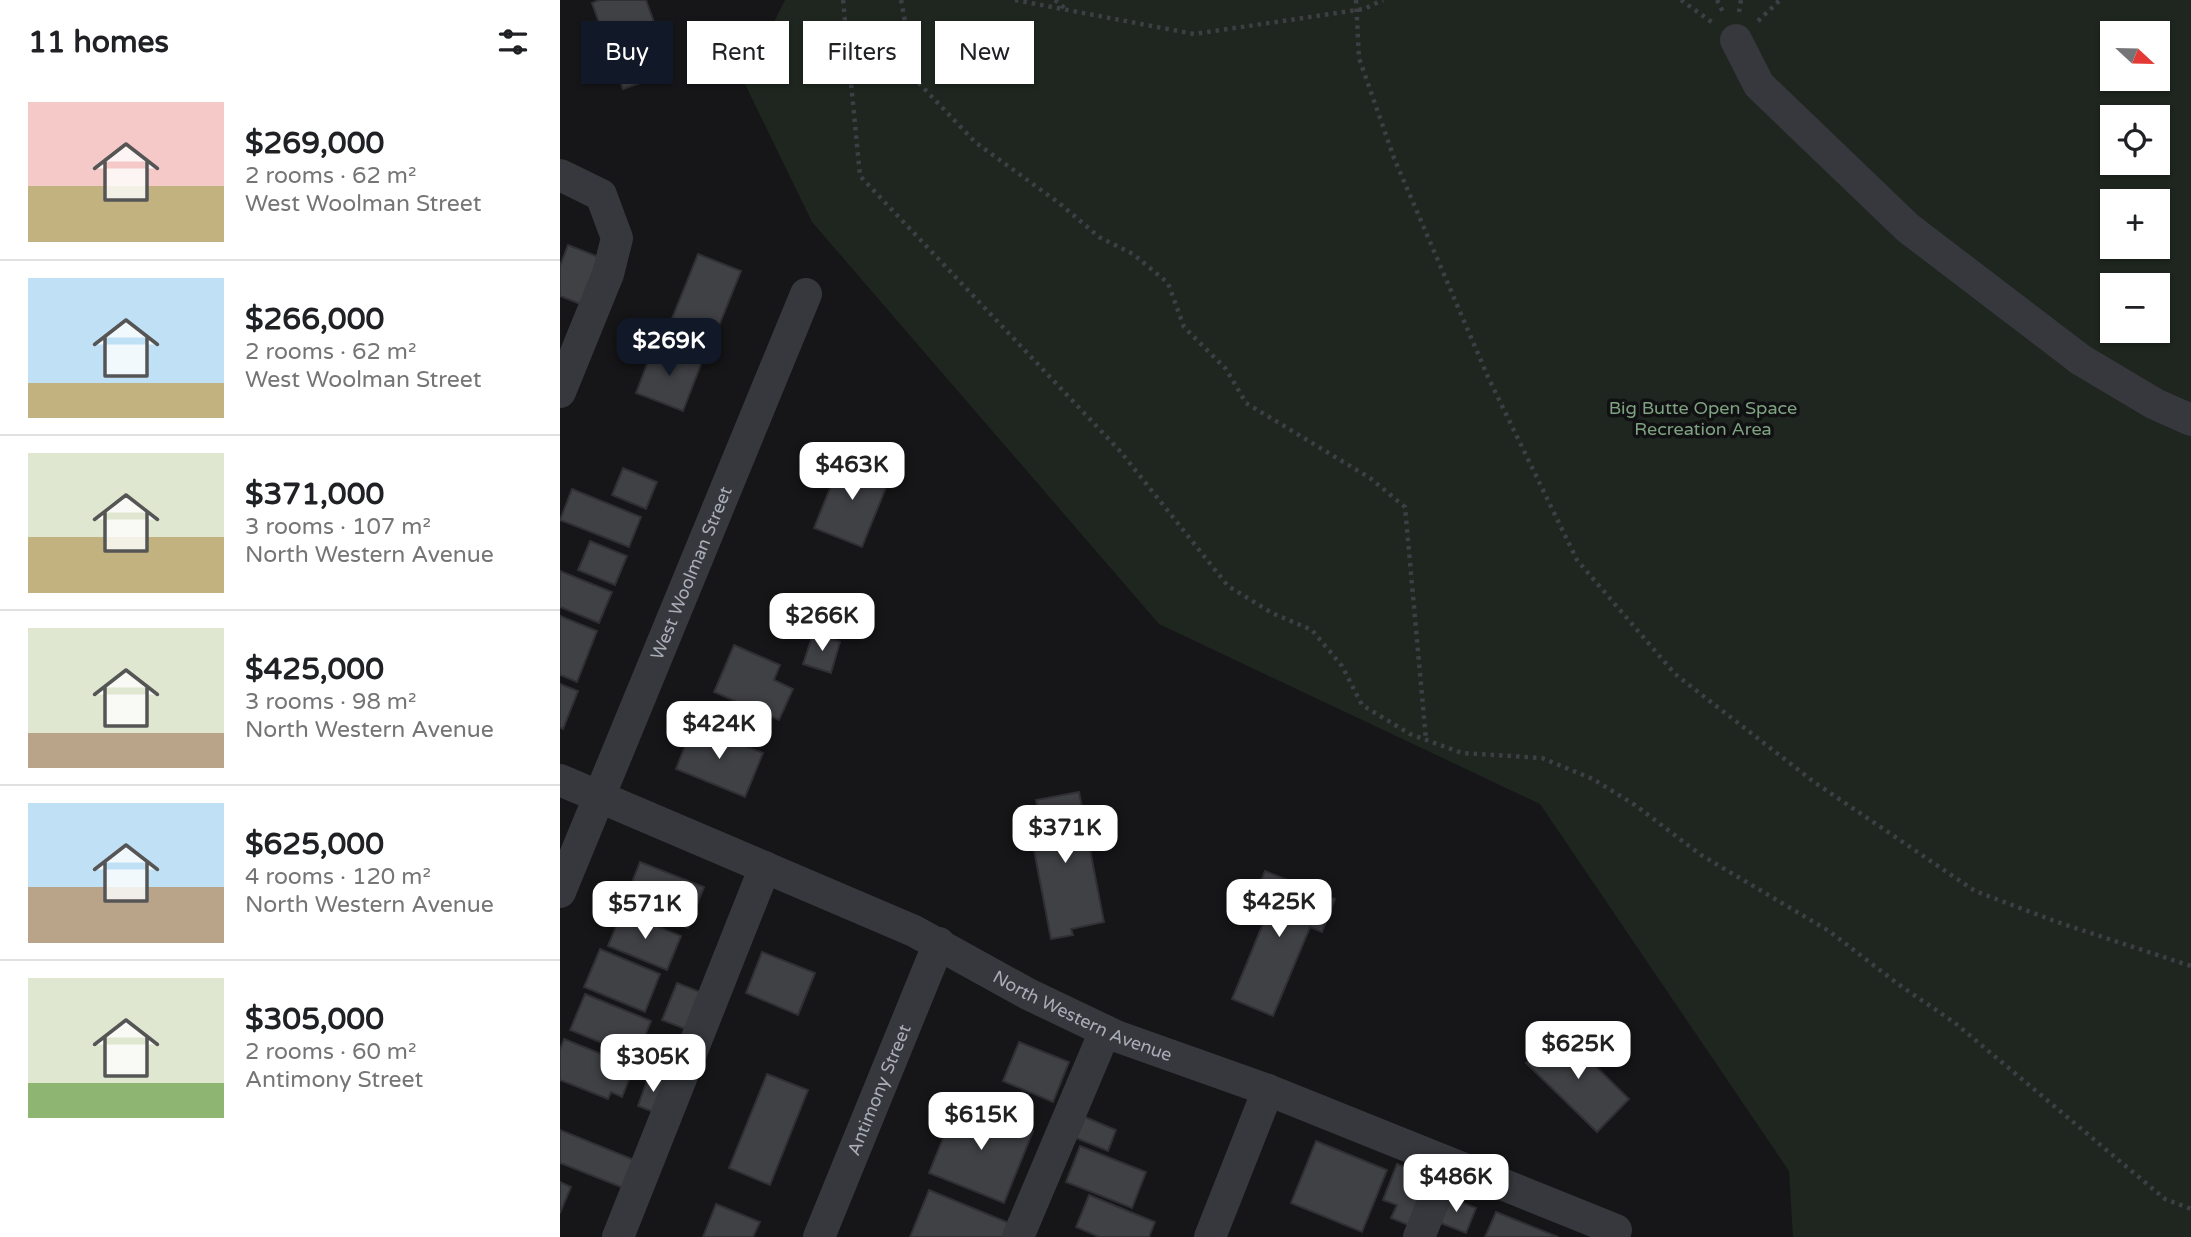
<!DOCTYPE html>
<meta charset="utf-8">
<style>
:root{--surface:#fff;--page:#f2f2f2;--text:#202124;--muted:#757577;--line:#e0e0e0;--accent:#111827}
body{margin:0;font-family:"Varela Round",sans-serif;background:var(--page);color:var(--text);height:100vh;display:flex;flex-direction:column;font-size:26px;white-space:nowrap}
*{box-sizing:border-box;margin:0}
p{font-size:23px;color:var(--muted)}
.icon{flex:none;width:38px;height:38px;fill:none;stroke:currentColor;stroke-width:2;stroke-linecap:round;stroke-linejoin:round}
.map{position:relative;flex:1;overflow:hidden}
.panel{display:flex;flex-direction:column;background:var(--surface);width:560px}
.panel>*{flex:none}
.guide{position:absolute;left:21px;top:21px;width:665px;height:63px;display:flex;gap:14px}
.needle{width:46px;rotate:112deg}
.tools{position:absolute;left:1540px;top:21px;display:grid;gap:14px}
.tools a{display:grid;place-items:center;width:70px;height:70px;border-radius:0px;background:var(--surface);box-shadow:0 2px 5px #0004;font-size:35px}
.price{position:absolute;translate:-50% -60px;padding:0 16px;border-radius:14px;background:#fff;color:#222;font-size:23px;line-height:46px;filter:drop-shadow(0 2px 4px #0008)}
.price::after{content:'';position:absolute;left:50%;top:42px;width:21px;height:16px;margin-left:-10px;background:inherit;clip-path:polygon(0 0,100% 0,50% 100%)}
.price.on{background:var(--accent);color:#fff}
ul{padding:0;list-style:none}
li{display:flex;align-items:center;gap:21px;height:175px;padding:0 28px}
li+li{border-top:2px solid var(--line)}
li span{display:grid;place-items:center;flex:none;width:196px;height:140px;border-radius:0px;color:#555}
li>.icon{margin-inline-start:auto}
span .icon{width:84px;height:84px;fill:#fffc;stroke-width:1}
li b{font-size:30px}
h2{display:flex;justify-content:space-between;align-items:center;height:84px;padding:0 28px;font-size:30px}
.chip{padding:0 24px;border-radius:0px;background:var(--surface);box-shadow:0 2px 5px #0004;font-size:24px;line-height:63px}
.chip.on{background:var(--accent);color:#fff}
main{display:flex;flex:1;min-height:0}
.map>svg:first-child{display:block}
</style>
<main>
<section class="panel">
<h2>11 homes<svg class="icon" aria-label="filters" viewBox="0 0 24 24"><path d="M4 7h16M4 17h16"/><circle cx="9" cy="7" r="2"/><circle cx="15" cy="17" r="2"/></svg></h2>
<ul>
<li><span style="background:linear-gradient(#f6c9c9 60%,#c2b280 0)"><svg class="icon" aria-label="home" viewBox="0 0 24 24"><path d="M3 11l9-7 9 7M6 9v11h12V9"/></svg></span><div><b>$269,000</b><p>2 rooms · 62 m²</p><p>West Woolman Street</p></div></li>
<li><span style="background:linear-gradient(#bfe0f5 75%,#c2b280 0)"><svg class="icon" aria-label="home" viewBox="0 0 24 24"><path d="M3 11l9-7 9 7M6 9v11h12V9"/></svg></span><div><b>$266,000</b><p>2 rooms · 62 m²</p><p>West Woolman Street</p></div></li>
<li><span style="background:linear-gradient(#dfe7d0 60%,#c2b280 0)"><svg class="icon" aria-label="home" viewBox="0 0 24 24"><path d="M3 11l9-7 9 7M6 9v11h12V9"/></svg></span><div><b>$371,000</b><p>3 rooms · 107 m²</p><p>North Western Avenue</p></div></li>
<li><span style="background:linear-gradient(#dfe7d0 75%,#b9a48a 0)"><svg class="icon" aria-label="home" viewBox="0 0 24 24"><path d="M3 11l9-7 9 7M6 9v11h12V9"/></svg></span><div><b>$425,000</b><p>3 rooms · 98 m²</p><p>North Western Avenue</p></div></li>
<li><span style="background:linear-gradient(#bfe0f5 60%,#b9a48a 0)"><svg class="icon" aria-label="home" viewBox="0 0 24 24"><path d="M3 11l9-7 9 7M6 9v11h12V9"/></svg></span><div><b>$625,000</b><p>4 rooms · 120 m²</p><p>North Western Avenue</p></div></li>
<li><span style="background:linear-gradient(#dfe7d0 75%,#8fb573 0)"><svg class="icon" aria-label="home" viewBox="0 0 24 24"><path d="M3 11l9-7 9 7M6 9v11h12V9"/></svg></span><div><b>$305,000</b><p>2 rooms · 60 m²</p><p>Antimony Street</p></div></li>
</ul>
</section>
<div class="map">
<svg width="1631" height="1237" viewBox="0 0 1631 1237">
<rect width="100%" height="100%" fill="#161618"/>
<!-- green -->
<path fill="#1e261f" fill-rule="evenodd" d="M225 0H1631V1237H1233L1229 1171 980 804 599 624 252 222 184 82ZM1552 33H1598V79H1552ZM1552 117H1598V163H1552ZM1552 201H1598V247H1552ZM1552 285H1598V331H1552Z"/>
<!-- building -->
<path fill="#404145" stroke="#303034" stroke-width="2" d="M39 0H86L112 72 63 89 32 3Z
M8 245 44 259 25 306 0 296V266Z
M138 254 181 271 152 343 109 326Z
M94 346 141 364 123 411 76 393Z
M283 456 331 475 302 547 254 528Z
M63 468 97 482 86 509 52 495Z
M12 489 81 517 69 547 0 520Z
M30 541 67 556 55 585 18 570Z
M0 571 52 592 39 623 0 607Z
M0 616 37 631 17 682 0 675Z
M253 634 280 642 271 673 243 664Z
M174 645 220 665 214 680 233 689 219 720 154 692Z
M0 684 18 691 3 729 0 727Z
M133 725 203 753 185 797 116 769Z
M519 792 544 922 511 929 513 935 491 939 469 824 480 821 476 800Z
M80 862 144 887 128 928 64 903Z
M705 871 775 899 762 932 750 927 713 1016 672 999 707 914 690 907Z
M62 912 121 936 107 970 48 946Z
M40 949 100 974 85 1012 24 987Z
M202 952 255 973 238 1015 186 993Z
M117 983 148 995 133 1032 102 1020Z
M25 994 91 1021 80 1048 66 1042 62 1051 10 1030Z
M999 1030 1069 1099 1037 1132 966 1063Z
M4 1039 74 1067 62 1097 51 1092 48 1099 0 1080V1050Z
M459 1042 509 1062 493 1102 443 1081Z
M207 1074 248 1090 210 1185 169 1168Z
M89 1075 107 1082 96 1113 78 1106Z
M398 1101 473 1131 444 1203 369 1173Z
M525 1117 556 1130 548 1151 516 1138Z
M0 1130 77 1161 66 1189 0 1163Z
M756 1141 827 1170 802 1232 731 1203Z
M520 1146 586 1172 572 1208 506 1182Z
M837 1164 872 1178 853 1227 831 1218 837 1205 823 1200Z
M0 1182 11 1187 0 1213Z
M369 1190 454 1225 449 1237H350Z
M529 1195 595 1222 589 1237H539L516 1227Z
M885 1196 916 1208 906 1233 875 1221Z
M156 1204 200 1222 193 1237H143Z
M936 1212 998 1237H925Z"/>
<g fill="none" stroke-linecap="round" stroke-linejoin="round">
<!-- path -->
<path stroke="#3d3f44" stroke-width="4.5" stroke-dasharray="3.5 5" stroke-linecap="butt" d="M283 0 300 176 560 451 668 586 712 613 752 630 782 666 802 705 850 734 902 753 982 758 1033 779 1075 805 1141 855 1269 931 1338 984 1395 1023 1605 1199 1631 1209
M341 0 356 80 415 142 499 203 539 237 573 254 608 283 624 327 666 369 686 403 810 478 845 507 866 740
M455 0 634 34 804 9 823 0
M495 0 508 11
M796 0 799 58 834 158 928 377 1017 560 1115 674 1254 782 1415 891 1497 922 1631 966
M1121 0 1153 23
M1157 0 1164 14
M1179 12 1181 0
M1198 21 1220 0"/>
<!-- minor -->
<g stroke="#37383d" stroke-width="32">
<path d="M1176 40 1199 85 1348 228 1521 360 1595 404 1631 420"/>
<path d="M0 175 41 195 57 238 48 274 0 392"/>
<path id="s1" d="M0 780 354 931 468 994 556 1036 708 1090 1056 1230 1053 1237"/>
<path id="s2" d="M0 892 246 294"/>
<path d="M58 1237 205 867"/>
<path id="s3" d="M259 1237 379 943"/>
<path d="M458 1237 545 1031"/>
<path d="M650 1237 708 1090"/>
<path d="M859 1237 889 1163"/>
</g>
</g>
<g text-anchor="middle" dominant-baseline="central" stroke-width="7" stroke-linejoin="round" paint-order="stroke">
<!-- park labels -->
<g font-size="18" fill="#7fa381" stroke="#111113">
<text x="1143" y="408">Big Butte Open Space<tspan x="1143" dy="21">Recreation Area</tspan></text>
</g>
<!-- street labels -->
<g font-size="18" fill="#a8adb8" stroke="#111113">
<text stroke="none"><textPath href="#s2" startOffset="345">West Woolman Street</textPath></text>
<text stroke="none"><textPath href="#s1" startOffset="574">North Western Avenue</textPath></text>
<text stroke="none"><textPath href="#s3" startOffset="159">Antimony Street</textPath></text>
</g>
</g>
</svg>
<div class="tools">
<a><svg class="needle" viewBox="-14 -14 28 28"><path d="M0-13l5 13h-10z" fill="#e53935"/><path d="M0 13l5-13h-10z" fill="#757577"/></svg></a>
<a><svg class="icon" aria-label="locate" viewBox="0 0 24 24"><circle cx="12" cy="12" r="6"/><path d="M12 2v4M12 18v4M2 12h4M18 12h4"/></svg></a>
<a>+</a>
<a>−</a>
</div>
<b class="price on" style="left:109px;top:378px">$269K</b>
<b class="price" style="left:292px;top:502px">$463K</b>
<b class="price" style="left:262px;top:653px">$266K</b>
<b class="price" style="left:159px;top:761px">$424K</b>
<b class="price" style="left:505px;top:865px">$371K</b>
<b class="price" style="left:719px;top:939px">$425K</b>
<b class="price" style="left:85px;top:941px">$571K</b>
<b class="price" style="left:1018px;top:1081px">$625K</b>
<b class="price" style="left:93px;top:1094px">$305K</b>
<b class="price" style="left:421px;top:1152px">$615K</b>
<b class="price" style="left:896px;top:1214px">$486K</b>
<div class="guide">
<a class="chip on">Buy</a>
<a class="chip">Rent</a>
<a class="chip">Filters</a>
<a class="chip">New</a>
</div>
</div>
</main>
